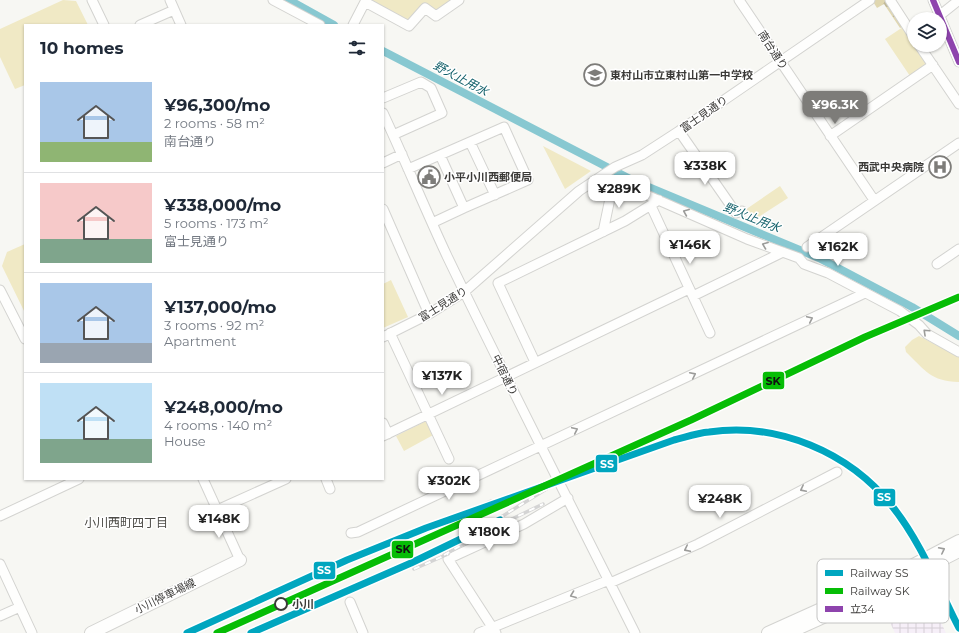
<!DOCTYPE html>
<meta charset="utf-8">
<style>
:root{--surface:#fff;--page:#f2f2f3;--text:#1f2937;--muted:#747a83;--line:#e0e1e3;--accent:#7d7c79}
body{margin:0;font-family:Montserrat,"Noto Sans JP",sans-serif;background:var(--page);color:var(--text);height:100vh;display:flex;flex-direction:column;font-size:15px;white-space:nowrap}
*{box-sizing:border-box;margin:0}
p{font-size:13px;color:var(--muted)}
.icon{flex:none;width:22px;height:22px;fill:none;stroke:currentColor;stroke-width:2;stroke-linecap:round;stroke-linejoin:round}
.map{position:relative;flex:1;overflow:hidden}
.sheet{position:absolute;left:24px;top:24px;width:360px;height:456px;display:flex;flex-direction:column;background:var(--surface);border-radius:0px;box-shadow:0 1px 3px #0004}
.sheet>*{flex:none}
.controls{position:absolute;left:907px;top:12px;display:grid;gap:8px}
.controls a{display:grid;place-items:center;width:40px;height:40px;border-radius:50%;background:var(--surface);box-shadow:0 1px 3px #0004;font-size:20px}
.price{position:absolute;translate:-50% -34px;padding:0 9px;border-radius:8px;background:#fff;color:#222;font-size:13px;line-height:26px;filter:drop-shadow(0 1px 2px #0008)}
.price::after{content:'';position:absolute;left:50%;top:24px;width:12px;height:9px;margin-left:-6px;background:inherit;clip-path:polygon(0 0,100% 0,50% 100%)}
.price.current{background:var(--accent);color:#fff}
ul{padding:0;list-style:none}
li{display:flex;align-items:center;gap:12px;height:100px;padding:0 16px}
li+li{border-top:1px solid var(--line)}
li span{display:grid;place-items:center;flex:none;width:112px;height:80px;border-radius:0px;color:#555}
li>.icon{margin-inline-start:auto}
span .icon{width:48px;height:48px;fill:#fffc;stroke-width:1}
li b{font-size:17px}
h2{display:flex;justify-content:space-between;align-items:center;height:48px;padding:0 16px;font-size:17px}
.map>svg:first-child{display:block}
</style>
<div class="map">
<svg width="959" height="633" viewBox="0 0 959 633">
<defs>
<pattern id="industrial-grid" width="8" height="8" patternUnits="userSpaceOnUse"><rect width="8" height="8" fill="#f6eff8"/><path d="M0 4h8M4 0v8" fill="none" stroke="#d4ced5"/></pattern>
<pattern id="forest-firs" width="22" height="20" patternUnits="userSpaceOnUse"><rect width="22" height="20" fill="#e0d7b0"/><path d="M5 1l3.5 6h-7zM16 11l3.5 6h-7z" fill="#c1b998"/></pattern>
</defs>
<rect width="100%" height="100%" fill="#f7f7f3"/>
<!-- industrial -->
<path fill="url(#industrial-grid)" d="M922 582 946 633H895L885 612 908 599 904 591Z"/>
<!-- forest -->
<path fill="url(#forest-firs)" d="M872 0H890L906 25 900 28 884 4 877 8Z"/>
<!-- park -->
<path fill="#f0e9c5" d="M63 0 76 1 88 25H25V85L15 89 0 57V29Z
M371 0H454L437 12 425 4 409 23 370 2Z
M906 25 914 37V45H919L933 65 912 79 885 39Z
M543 146 591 171 565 189Z
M780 186 788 198 757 218 745 210Z
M25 244V313L2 266 7 252Z
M391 280 408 317 383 328V284Z
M919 336 959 357V382C930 381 926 371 906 352L905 347 912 340Z
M428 420 435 434 404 451 396 436Z"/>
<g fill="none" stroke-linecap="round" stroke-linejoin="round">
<!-- canal -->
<path stroke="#88c8d1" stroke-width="8" d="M289 0 334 25
M383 51 634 181 819 258 912 307 959 336"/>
<!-- minor casing -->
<g stroke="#d3d3d0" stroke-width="11">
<path id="minor" d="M92 0 104 25
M170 0 181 25
M273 0 320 25
M739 0 874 200
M890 0 914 37
M933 0 959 62
M365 2 409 26 425 8 436 16 459 0
M939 16 959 0
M140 25 174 10
M353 25 366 0
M919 45 959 104
M383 98 421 82 431 88 442 113 393 135
M383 113C405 160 425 209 447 256 508 383 572 507 635 633
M679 131 736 213 742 211
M830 136 933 65
M470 142 495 195
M383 163 402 154
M408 169 504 127 528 180 464 208 440 155
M602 176 609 179 613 184 603 232
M613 184 617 182 747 239 799 258 804 264 828 273 900 311 919 325 927 334 959 352
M651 206 710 333
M383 209 429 314
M432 223 464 208
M807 247 959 143
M937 264 959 249
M0 290 25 339
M693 296 783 252
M390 333 449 459
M383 337 429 314 464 292 579 191 615 167 642 155 679 131 870 0
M535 362 498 283 625 221 659 200
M383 423 388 434
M383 436 689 289
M203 479 240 560
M326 479 330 489
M217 510 286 479
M0 516 79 479
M351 533 358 532 865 293
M0 564 32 633
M610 583 698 544 837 472
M350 602 363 633
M0 616 20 607
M479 633 609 580
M496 633 448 559 524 524 568 498"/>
</g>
<!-- major casing -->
<g stroke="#d3d3d0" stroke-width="14">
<path id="major" d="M91 633 240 560
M768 633 879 583 959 541
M788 633 883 590 959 551"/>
</g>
<!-- minor -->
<use href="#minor" stroke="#fefefd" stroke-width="9"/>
<!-- major -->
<use href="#major" stroke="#fefefd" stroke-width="12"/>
<!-- rail casing -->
<g stroke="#d4d4d4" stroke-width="3.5">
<path id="rail" d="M458 517 491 501
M488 525 548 488
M444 555 483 533 543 504
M414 569 448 554"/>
</g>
<!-- rail -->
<use href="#rail" stroke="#fff" stroke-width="2" stroke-dasharray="6" stroke-linecap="butt"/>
<!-- bus-1 casing -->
<g stroke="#fff" stroke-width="9">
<path id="bus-1" d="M933 0 959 62"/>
</g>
<!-- bus-1 -->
<use href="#bus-1" stroke="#8e44ad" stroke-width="6"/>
<!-- rail-1 casing -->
<g stroke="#fff" stroke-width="10">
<path id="rail-1" d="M187 633 347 560 426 528 674 440C686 437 697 433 709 432 778 422 849 452 892 506 921 542 938 587 959 628
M251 633 411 563 500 520"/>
</g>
<!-- rail-2 casing -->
<g stroke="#fff" stroke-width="10">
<path id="rail-2" d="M217 633 691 420 865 337 959 297"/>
</g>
<!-- rail-1 -->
<use href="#rail-1" stroke="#00a6bf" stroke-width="7"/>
<!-- rail-2 -->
<use href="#rail-2" stroke="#06bd06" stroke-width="7"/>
</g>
<!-- one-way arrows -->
<defs><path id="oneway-chevron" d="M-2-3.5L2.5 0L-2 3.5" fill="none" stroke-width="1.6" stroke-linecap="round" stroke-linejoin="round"/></defs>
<g stroke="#9c9c9a">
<use href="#oneway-chevron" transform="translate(686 212) rotate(-157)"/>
<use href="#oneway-chevron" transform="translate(765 245) rotate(-159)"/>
<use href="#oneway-chevron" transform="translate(810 319) rotate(-25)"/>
<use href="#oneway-chevron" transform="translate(926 332) rotate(-137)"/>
<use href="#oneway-chevron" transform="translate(693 375) rotate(-26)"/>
<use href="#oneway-chevron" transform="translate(575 430) rotate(-25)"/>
<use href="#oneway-chevron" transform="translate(803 489) rotate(153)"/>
<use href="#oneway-chevron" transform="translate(687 549) rotate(154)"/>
<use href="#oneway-chevron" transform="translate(942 550) rotate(-27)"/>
<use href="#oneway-chevron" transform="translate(573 595) rotate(159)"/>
</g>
<!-- icons -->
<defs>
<g id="school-ring" transform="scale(1.15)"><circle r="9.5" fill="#fff" stroke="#7d7c79" stroke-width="1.5"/><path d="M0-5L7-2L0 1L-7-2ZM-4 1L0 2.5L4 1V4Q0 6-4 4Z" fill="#7d7c79"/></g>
<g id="hospital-ring" transform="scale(1.15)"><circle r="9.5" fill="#fff" stroke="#7d7c79" stroke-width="1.5"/><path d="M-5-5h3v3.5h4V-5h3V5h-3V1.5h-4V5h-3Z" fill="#7d7c79"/></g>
<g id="civic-ring" transform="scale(1.15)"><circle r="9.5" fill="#fff" stroke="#7d7c79" stroke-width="1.5"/><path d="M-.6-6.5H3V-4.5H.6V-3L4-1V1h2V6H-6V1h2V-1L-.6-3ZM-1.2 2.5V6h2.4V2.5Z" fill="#7d7c79"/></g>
</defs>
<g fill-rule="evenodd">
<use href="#school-ring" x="595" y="75"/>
<use href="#hospital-ring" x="940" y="167"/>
<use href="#civic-ring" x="429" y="177"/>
</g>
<!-- markers -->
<circle fill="#fff" stroke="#3b3a38" stroke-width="2" cx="281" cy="604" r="6"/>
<g text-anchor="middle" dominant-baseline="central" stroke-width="3" stroke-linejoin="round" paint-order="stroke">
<!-- street labels -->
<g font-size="11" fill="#3b3a38" stroke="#fff">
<text transform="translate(773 50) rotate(57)">南台通り</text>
<text transform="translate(704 114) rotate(-35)">富士見通り</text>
<text transform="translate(443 304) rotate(-32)">富士見通り</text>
<text transform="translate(505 375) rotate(64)">中宿通り</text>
<text transform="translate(165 596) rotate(-26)">小川停車場線</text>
</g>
<!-- poi labels -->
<g font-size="11" font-weight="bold" fill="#3b3a38" stroke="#fff" text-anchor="start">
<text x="610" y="75">東村山市立東村山第一中学校</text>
<text x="924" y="167" text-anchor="end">西武中央病院</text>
<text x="444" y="177">小平小川西郵便局</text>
</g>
<!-- stop labels -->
<g font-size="11" font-weight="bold" fill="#3b3a38" stroke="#fff" text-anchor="start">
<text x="292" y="604">小川</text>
</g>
<!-- water labels -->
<g font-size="12" font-style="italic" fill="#13616b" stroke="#fff">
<text transform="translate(461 78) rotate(28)">野火止用水</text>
<text transform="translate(752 217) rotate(22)">野火止用水</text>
</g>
<!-- neighbourhood labels -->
<g font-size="12" fill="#4d4c47" stroke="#fff">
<text x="126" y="522">小川西町四丁目</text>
</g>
</g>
<!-- legend -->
<rect x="817" y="559" width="132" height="64" rx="6" fill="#fff" stroke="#c4c4c3" stroke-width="1"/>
<rect x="825" y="570" width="18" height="6" fill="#00a6bf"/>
<rect x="825" y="588" width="18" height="6" fill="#06bd06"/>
<rect x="825" y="606" width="18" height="6" fill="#8e44ad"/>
<g font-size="11" fill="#3b3a38">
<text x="850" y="577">Railway SS</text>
<text x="850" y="595">Railway SK</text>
<text x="850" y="613">立34</text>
</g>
<g stroke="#fff" stroke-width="1.5">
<rect x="762" y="371" width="23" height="19" rx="4" fill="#06bd06"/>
<rect x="595" y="454" width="23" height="19" rx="4" fill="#00a6bf"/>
<rect x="873" y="488" width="23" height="19" rx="4" fill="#00a6bf"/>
<rect x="391" y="540" width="23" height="19" rx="4" fill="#06bd06"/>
<rect x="313" y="561" width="23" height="19" rx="4" fill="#00a6bf"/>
</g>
<g font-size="11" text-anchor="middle" font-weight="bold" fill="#fff">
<text x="607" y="468">SS</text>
<text x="884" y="501">SS</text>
<text x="324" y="574">SS</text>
</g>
<g font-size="11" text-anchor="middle" font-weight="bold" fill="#111">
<text x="773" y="385">SK</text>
<text x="403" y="553">SK</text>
</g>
</svg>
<div class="controls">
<a><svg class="icon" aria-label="layers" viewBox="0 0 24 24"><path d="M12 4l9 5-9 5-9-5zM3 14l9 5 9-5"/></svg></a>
</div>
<b class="price current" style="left:835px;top:125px">¥96.3K</b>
<b class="price" style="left:705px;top:186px">¥338K</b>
<b class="price" style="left:619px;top:209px">¥289K</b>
<b class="price" style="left:690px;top:265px">¥146K</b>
<b class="price" style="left:838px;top:267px">¥162K</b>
<b class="price" style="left:442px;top:396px">¥137K</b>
<b class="price" style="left:449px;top:501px">¥302K</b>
<b class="price" style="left:720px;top:519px">¥248K</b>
<b class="price" style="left:219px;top:539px">¥148K</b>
<b class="price" style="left:489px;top:552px">¥180K</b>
<section class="sheet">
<h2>10 homes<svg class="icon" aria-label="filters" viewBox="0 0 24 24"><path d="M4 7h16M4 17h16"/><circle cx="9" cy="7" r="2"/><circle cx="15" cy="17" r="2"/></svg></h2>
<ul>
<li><span style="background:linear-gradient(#a9c7e8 75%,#8fb573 0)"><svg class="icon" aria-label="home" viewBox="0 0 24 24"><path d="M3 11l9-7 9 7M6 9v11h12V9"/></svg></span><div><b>¥96,300/mo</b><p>2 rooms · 58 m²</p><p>南台通り</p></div></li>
<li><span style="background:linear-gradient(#f6c9c9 70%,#7fa58c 0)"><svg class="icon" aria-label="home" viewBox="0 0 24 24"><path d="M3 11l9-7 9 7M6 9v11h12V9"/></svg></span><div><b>¥338,000/mo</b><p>5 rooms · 173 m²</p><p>富士見通り</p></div></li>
<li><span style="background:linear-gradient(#a9c7e8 75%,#9aa5b1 0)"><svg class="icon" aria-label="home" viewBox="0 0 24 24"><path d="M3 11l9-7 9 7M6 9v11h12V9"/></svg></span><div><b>¥137,000/mo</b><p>3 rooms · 92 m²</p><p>Apartment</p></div></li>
<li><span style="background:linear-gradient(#bfe0f5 70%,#7fa58c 0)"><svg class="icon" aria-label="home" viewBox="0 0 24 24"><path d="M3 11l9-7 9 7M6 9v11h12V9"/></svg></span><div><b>¥248,000/mo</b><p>4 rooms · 140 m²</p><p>House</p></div></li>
</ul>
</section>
</div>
